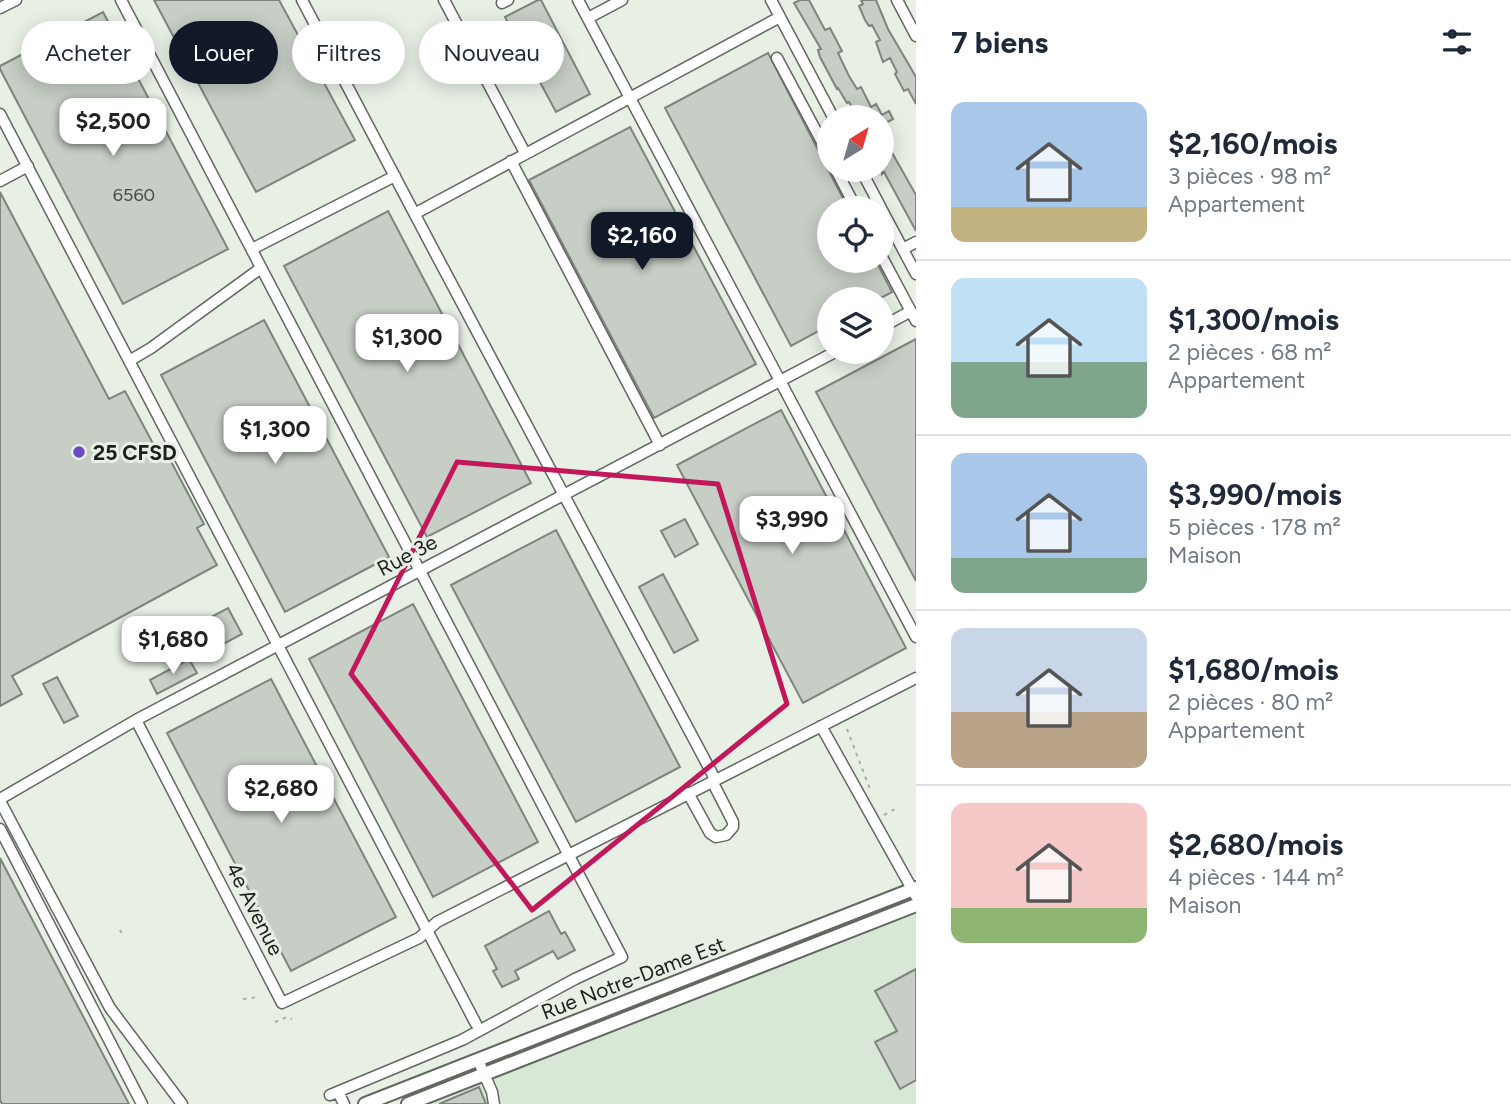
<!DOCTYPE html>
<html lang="fr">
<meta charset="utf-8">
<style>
:root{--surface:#fff;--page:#f2f2f3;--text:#1f2937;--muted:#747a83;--line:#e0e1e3;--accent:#111827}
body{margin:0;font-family:Figtree,sans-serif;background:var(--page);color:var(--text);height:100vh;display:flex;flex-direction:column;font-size:26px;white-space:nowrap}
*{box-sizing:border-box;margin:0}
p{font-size:23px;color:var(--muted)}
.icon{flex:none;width:38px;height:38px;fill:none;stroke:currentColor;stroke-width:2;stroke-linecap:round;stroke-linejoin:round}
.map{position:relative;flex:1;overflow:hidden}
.sheet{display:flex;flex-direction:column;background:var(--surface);width:595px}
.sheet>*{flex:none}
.top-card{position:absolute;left:21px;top:21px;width:665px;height:63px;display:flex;gap:14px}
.needle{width:46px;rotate:37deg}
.controls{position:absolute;left:817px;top:105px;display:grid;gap:14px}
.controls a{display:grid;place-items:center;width:77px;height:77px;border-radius:50%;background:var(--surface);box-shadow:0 4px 18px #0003;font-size:35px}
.price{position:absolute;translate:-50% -60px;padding:0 16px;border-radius:14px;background:#fff;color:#222;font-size:23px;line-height:46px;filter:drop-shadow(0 2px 4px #0008)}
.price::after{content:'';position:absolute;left:50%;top:42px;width:21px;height:16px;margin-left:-10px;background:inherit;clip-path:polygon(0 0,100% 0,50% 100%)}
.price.selected{background:var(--accent);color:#fff}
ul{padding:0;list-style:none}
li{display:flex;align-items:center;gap:21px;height:175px;padding:0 35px}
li+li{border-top:2px solid var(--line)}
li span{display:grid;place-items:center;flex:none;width:196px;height:140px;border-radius:14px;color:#555}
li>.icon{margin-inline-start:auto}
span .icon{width:84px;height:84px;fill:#fffc;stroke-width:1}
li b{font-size:30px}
h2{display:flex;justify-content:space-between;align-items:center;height:84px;padding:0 35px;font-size:30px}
.pill{padding:0 24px;border-radius:32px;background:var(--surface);box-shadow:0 4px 18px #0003;font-size:24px;line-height:63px}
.pill.selected{background:var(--accent);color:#fff}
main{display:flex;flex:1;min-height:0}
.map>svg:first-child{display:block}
</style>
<main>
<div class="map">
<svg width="916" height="1104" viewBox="0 0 916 1104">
<rect width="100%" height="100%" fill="#e8f0e6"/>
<!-- built -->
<path fill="#d9e7d7" d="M916 909V1104H415Z"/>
<!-- building -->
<path fill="#c6cec5" stroke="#7d857c" stroke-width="2" d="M154 0H279L355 140 256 192Z
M538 0H541L590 94 556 112 505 17Z
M800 0H809L825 30 830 28 842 51 838 53 849 76 857 89 861 87 871 107 876 104 882 115 889 111 893 119 882 125V117H857L849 102 847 103 838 88 837 89 820 57 818 50 821 49 794 3Z
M861 0H876L888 29 916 77V104L908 89 904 91 895 74 897 72 890 58 883 62 876 42 880 40 872 25 869 26 865 20 859 6 863 4Z
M103 12 228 249 123 304 0 69V66Z
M768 53 848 208H830V261H876L892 292 879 299H830V325L791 346 665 108Z
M630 127 756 364 654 418 529 180Z
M882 135 916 195V231L884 172 882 174Z
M0 192 109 399 125 391 158 453 165 450 204 524 197 528 217 565 12 676 22 694 0 706Z
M388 211 531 483 427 537 284 266Z
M264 320 389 557 285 612 161 375Z
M916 339V581L816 392Z
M781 410 906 648 803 703 677 465Z
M685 519 698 544 675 557 661 531Z
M556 530 680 767 576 822 451 585Z
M663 574 698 640 674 653 639 587Z
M413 604 538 842 433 897 309 659Z
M228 608 242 634 214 649 200 623Z
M189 659 197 673 157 694 150 680Z
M57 677 78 716 64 723 43 684Z
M271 679 396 917 291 971 167 733Z
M0 858 129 1104H2L0 1100Z
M549 911 561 934 565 932 575 950 558 959 553 951 515 971 519 979 502 987 493 971 497 969 485 946Z
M916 969V1080L900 1089 875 1042 897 1031 875 991Z
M479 1087 486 1104H439Z"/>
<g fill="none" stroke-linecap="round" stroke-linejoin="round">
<!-- minor casing -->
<g stroke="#616860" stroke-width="13">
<path id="minor" d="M121 0 622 957 575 979 462 1040 330 1095
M302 0C439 260 575 520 715 779
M444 0 525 153
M578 0 916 637
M771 0 833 117
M897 0 916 36
M502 3 508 0
M0 8 16 0
M588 18 622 0
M777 58 830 157
M0 114 476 1024
M511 161 660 445
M836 170 856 208
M861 170 881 208
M0 181 28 166
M882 210 916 274
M416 213 780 17
M252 249 395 176
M903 249 916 242
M882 257 916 321
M882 327 911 311
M129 361 151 348 261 268
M136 720 282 1003 419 938 437 922 916 678
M821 726 916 896
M688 793 710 833 716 837 726 835 733 827V822L712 781
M0 799 136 720 835 352
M0 801 110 1008 182 1104
M0 829 142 1104
M478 1060 492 1092 494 1104
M338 1092 344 1104"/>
</g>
<!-- major casing -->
<g stroke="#616860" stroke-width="16">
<path id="major" d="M365 1104 916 888
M408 1104 916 905"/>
</g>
<!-- path -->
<path stroke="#a7aea6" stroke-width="2" stroke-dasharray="3.5 5" stroke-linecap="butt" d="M847 729 870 789
M884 815 895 809
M120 930 123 936
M243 999 258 997
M275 1022 287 1017 292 1019"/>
<!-- minor -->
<use href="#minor" stroke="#fff" stroke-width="10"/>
<!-- major -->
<use href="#major" stroke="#fff" stroke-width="12"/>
</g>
<!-- marked area -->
<path fill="none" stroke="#c2185b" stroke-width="5" stroke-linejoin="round" d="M457 462 718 484 787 704 532 910 351 674Z"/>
<!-- markers -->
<circle fill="#6b49c1" stroke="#e8f0e6" stroke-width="2.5" cx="79" cy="452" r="7"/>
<g text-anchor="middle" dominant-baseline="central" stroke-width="6" stroke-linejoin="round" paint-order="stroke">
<!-- number labels -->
<g font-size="18" fill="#464b46">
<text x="134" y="195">6560</text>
</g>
<!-- poi labels -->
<g font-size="21" font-weight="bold" fill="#1c1f1c" stroke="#e8f0e6" text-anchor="start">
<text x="93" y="452">25 CFSD</text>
</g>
<!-- street labels -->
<g font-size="21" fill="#1c1f1c" stroke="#e8f0e6">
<text transform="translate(407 555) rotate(-28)">Rue 3e</text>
<text transform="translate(255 909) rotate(63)">4e Avenue</text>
<text transform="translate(633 978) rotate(-21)">Rue Notre-Dame Est</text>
</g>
</g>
</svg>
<div class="controls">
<a><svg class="needle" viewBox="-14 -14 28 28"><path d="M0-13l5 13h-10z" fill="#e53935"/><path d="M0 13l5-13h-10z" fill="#747a83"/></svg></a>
<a><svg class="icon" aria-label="locate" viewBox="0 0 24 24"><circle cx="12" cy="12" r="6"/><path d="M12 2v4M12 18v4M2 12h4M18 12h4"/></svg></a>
<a><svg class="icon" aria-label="layers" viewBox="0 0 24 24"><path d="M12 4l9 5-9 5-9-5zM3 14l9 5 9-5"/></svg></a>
</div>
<b class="price" style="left:113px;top:158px">$2,500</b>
<b class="price selected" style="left:642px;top:272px">$2,160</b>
<b class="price" style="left:407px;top:374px">$1,300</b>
<b class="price" style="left:275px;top:466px">$1,300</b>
<b class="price" style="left:792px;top:556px">$3,990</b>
<b class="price" style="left:173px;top:676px">$1,680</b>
<b class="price" style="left:281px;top:825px">$2,680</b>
<div class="top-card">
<a class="pill">Acheter</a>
<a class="pill selected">Louer</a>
<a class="pill">Filtres</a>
<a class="pill">Nouveau</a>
</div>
</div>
<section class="sheet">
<h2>7 biens<svg class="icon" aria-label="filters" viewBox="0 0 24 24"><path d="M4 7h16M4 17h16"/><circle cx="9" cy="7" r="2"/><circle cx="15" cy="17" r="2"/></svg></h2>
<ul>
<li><span style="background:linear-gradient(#a9c7e8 75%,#c2b280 0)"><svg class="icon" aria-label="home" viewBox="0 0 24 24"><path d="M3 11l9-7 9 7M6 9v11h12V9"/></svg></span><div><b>$2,160/mois</b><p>3 pièces · 98 m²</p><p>Appartement</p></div></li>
<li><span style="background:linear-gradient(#bfe0f5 60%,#7fa58c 0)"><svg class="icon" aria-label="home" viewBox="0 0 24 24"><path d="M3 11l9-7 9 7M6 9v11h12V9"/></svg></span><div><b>$1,300/mois</b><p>2 pièces · 68 m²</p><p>Appartement</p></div></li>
<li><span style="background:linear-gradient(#a9c7e8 75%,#7fa58c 0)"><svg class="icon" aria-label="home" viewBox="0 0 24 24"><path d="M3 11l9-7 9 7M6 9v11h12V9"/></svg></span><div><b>$3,990/mois</b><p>5 pièces · 178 m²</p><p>Maison</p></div></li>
<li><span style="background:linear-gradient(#c9d6e8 60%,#b9a48a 0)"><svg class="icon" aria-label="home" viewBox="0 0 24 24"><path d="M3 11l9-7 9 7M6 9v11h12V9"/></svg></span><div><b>$1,680/mois</b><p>2 pièces · 80 m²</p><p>Appartement</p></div></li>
<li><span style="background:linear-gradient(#f6c9c9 75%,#8fb573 0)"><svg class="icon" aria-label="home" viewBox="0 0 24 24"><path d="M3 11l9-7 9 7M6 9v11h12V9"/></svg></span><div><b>$2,680/mois</b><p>4 pièces · 144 m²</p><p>Maison</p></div></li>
</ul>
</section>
</main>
